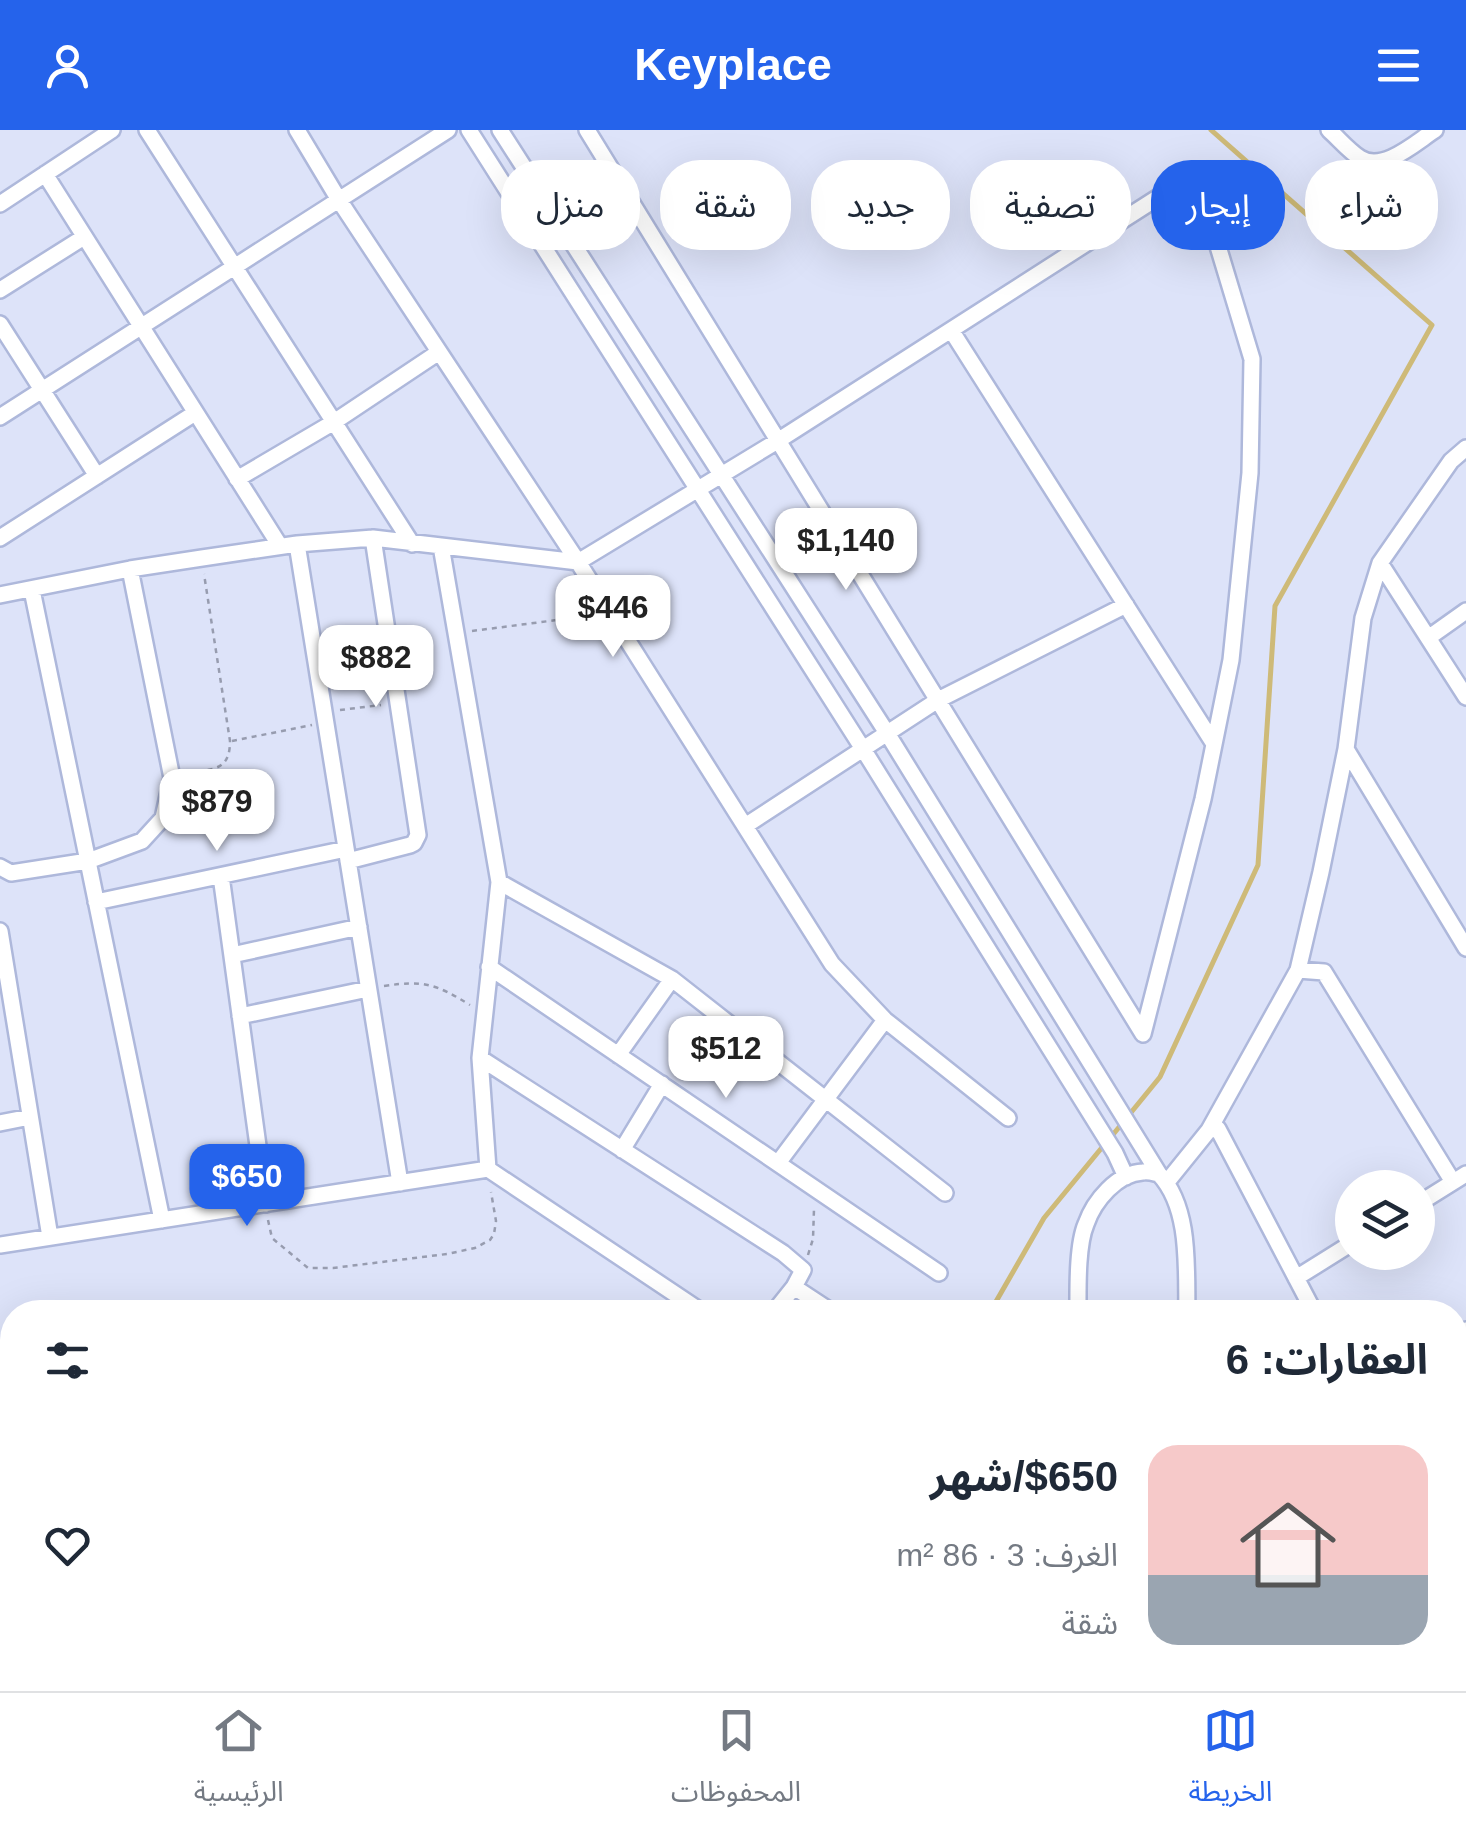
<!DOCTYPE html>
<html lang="ar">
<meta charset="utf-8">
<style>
:root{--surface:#fff;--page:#f2f2f3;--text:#1f2937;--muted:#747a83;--line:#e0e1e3;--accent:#2563eb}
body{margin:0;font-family:Arial,"Noto Sans Arabic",sans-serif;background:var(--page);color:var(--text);direction:rtl;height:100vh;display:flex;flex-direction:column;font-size:38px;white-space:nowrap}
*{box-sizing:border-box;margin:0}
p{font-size:32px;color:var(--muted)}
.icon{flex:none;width:55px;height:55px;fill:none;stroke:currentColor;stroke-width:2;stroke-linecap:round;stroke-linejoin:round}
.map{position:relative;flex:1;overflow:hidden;direction:ltr}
.sheet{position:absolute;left:0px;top:1170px;width:1468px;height:392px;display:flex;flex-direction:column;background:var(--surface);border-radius:40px 40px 0 0;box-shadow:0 10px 40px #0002;direction:rtl}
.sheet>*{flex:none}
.guide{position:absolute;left:30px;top:30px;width:1408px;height:90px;direction:rtl;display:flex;gap:20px}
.controls{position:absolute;left:1335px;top:1040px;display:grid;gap:20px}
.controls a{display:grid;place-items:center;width:100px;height:100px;border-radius:50%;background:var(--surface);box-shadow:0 10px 40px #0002;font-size:50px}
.price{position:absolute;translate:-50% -85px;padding:0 22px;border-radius:20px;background:#fff;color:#222;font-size:32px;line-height:65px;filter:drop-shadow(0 2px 5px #0008)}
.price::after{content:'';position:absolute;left:50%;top:60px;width:30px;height:22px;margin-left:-15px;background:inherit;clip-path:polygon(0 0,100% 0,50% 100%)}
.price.current{background:var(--accent);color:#fff}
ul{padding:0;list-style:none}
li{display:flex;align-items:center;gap:30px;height:250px;padding:0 40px}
li span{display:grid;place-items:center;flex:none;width:280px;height:200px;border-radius:30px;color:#555}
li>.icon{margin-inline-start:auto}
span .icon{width:120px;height:120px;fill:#fffc;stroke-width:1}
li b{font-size:42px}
h2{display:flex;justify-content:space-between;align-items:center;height:120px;padding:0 40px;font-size:42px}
.tag{padding:0 35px;border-radius:40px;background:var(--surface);box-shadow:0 10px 40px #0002;font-size:35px;line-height:90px}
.tag.current{background:var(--accent);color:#fff}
header{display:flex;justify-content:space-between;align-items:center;height:130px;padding:0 40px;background:var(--accent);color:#fff;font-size:45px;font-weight:700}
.tab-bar{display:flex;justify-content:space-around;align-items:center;height:140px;border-top:2px solid var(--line);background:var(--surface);font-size:28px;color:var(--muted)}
.tab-bar a{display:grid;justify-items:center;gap:5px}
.tab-bar .current{color:var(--accent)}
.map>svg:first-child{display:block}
</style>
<header><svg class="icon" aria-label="menu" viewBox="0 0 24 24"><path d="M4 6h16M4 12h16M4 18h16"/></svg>Keyplace<svg class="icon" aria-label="person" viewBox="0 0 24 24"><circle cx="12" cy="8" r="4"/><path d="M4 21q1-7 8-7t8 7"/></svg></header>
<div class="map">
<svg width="1466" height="1561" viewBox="0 0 1466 1561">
<rect width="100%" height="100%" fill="#dde3f9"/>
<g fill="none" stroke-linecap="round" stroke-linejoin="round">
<!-- stream -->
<path stroke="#ceba78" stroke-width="5" d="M1111 1007 1160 947 1258 735 1275 476 1432 195 1211 0
M990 1182 1044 1088 1104 1015
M870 1561 873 1550"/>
<!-- minor casing -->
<g stroke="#aeb8db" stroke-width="20">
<path id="minor" d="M147 0 412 414
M297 0 339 70 578 432 832 834 885 890 1008 988
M469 0 863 619 1115 1023 1126 1047
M500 0 887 603 1159 1044
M587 0 1143 904
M1329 0C1339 9 1349 21 1360 28 1383 43 1416 12 1435 0
M45 44 280 416
M0 74 112 0
M0 160 84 107
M0 194 97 346
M951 200 1214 614
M0 287 448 0
M237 349 334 292 439 222
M0 408 195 283
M297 414 400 1053
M441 416 499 752 480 928 488 1039
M1380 433 1466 567
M32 460 162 1090
M0 465 130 439 202 428 297 414 373 408 578 432 779 310 1179 54 1214 103 1252 229 1250 343 1231 530 1203 669 1143 904
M1428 508 1466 481
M1346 619 1466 818
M745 696 938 570 1126 475
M348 731 410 715 414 713 418 705 373 408
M0 737 11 743 88 731 142 711 163 688 172 648 130 439
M221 746 266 1074
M499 752 672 849 945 1063
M96 772 346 719
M0 801 50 1107
M232 825 359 797
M489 837 939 1143
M1298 840 1324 842 1453 1052
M240 886 368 859
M618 925 672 849
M480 928 783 1123 803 1140 794 1157 774 1182
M0 993 30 987
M1209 1000 1298 840 1321 742 1346 619 1363 488 1380 433 1451 331 1466 318
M622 1020 662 954
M778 1033 885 890
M1167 1052 1209 1000 1218 999 1314 1182
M1418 1074 1466 1044
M0 1115 488 1039 702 1182
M1296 1148 1352 1113
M794 1157 832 1182
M1078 1182C1078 1159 1077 1115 1086 1094 1094 1071 1117 1043 1143 1042 1149 1041 1154 1043 1159 1044 1191 1078 1186 1139 1187 1182
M1455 1207 1466 1200
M1455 1365 1466 1358
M1455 1455 1466 1475
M1159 1550 1162 1561
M1309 1550 1311 1561
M1329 1550 1334 1561
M916 1561 919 1550
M1063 1561 1066 1550"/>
</g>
<!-- path -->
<path stroke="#979caf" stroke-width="2.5" stroke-dasharray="5 5" stroke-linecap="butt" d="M472 501 557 490 595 505H605
M340 580 381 575
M232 611 312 595
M188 644C212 638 230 642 230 611L204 444
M384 856C424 850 436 854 470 875
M268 1090 272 1108 308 1138H333L447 1124 475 1118 490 1110 494 1104 496 1091 491 1062
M808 1125 813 1109 814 1079"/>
<!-- minor -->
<use href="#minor" stroke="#fff" stroke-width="15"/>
</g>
</svg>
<div class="controls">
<a><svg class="icon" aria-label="layers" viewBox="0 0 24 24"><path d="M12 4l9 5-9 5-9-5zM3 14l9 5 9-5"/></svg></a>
</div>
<b class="price" style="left:846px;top:463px">$1,140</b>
<b class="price" style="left:613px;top:530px">$446</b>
<b class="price" style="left:376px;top:580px">$882</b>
<b class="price" style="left:217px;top:724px">$879</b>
<b class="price" style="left:726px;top:971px">$512</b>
<b class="price current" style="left:247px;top:1099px">$650</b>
<div class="guide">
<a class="tag">شراء</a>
<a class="tag current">إيجار</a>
<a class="tag">تصفية</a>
<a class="tag">جديد</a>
<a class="tag">شقة</a>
<a class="tag">منزل</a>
</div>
<section class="sheet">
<h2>العقارات: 6<svg class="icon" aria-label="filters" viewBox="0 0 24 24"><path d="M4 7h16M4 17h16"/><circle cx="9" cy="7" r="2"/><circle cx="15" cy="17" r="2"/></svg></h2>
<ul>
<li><span style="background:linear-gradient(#f6c9c9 65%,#9aa5b1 0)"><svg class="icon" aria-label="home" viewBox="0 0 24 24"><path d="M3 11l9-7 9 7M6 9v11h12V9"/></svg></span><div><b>$650/شهر</b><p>الغرف: 3 · 86 m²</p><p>شقة</p></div><svg class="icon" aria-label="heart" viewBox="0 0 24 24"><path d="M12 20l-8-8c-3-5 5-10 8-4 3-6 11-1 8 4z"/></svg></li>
</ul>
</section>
</div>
<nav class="tab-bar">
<a class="current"><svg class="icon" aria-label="map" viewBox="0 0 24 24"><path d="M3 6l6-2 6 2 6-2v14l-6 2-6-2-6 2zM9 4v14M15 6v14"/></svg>الخريطة</a>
<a><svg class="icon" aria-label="saved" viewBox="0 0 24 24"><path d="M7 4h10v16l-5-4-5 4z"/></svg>المحفوظات</a>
<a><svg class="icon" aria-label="home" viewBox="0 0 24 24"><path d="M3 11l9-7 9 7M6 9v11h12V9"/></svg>الرئيسية</a>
</nav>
